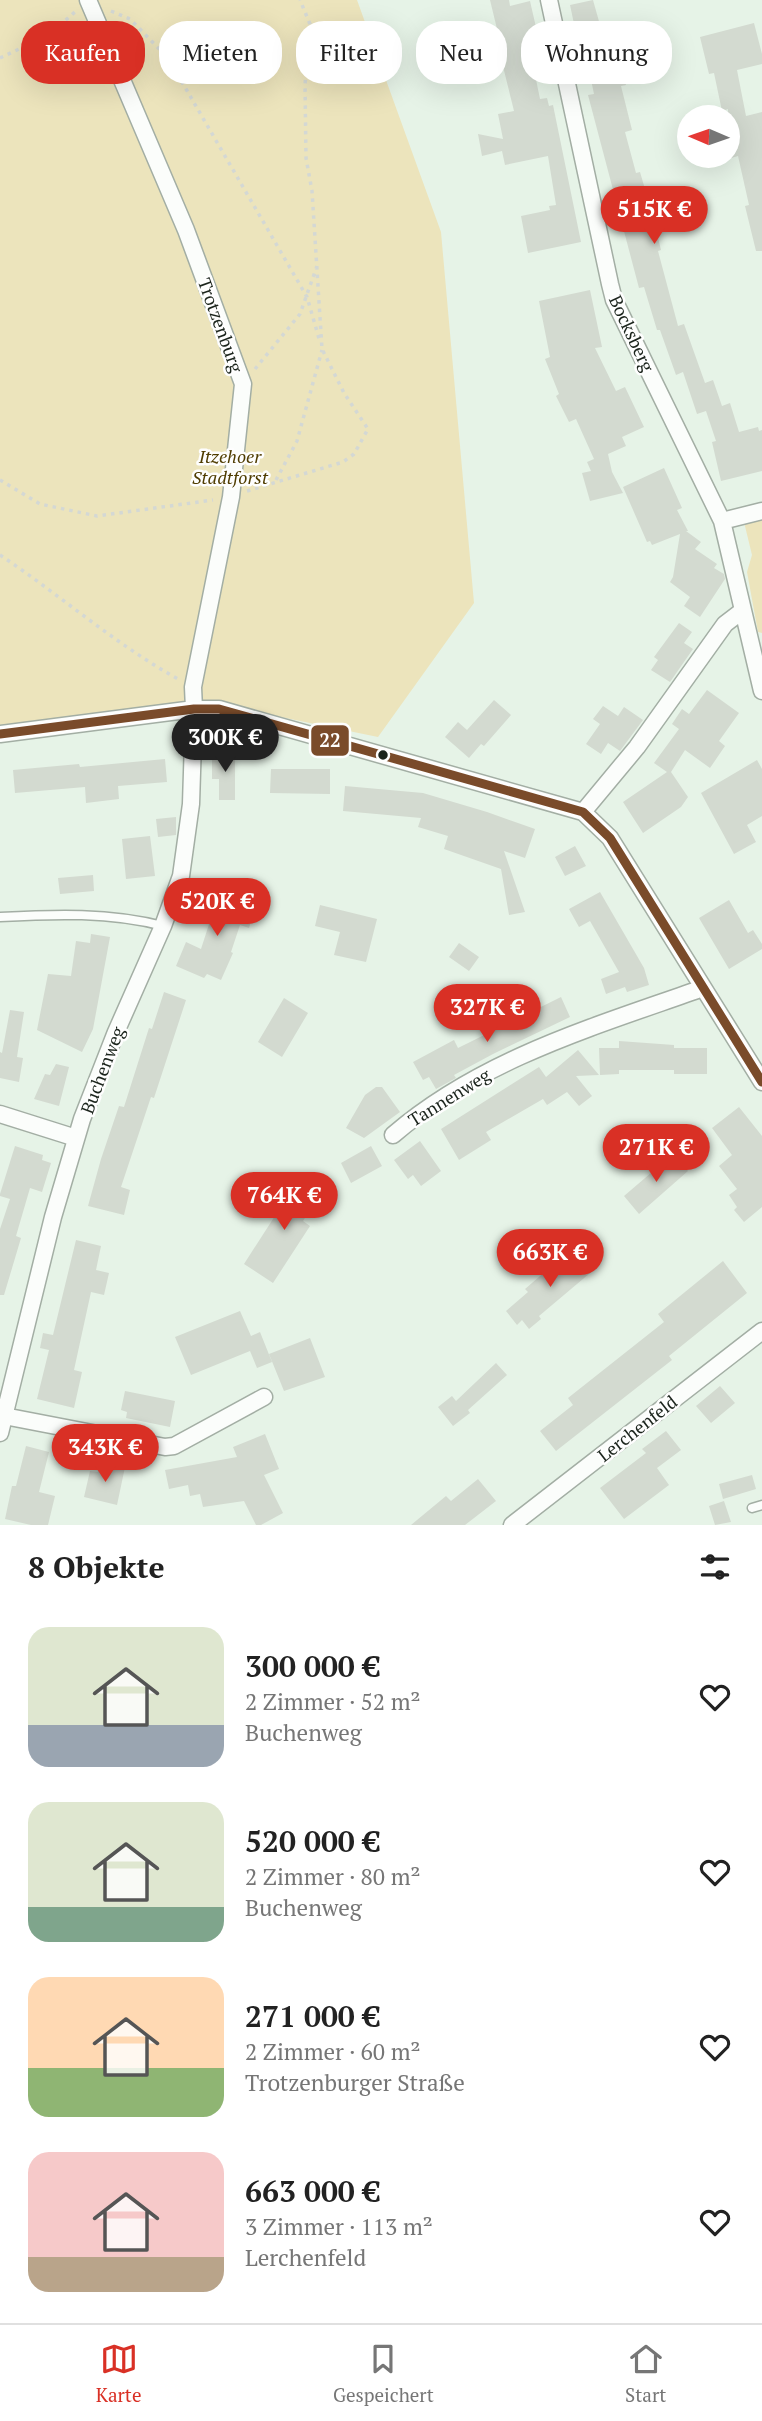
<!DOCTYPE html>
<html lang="de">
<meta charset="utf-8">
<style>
:root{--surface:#fff;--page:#f6f6f6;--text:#222;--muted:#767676;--line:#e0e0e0;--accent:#d93025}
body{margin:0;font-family:"PT Serif",serif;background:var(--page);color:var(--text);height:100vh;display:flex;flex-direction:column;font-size:26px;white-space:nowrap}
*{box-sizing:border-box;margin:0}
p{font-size:23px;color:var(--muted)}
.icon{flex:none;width:38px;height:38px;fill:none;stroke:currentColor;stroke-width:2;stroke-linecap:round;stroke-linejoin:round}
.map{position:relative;height:1525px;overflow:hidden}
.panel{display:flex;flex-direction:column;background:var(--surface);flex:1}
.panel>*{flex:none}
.top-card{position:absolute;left:21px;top:21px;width:721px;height:63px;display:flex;gap:14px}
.needle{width:46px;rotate:272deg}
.buttons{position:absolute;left:677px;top:105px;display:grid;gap:14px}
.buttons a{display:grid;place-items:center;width:63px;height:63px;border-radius:50%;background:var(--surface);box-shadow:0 7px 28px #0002;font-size:35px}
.price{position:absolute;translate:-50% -60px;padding:0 16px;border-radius:24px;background:var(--accent);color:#fff;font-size:23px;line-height:46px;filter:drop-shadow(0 2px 4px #0008)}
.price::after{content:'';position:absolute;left:50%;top:42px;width:21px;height:16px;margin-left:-10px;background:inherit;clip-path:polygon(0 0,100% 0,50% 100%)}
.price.active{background:#222;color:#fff}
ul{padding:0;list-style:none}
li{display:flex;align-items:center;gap:21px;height:175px;padding:0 28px}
li span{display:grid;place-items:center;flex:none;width:196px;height:140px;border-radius:21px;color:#555}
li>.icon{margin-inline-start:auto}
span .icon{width:84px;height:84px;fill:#fffc;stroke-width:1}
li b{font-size:30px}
h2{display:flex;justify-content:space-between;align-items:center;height:84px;padding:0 28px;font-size:30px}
.pill{padding:0 24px;border-radius:28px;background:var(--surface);box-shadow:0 7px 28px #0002;font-size:24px;line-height:63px}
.pill.active{background:var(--accent);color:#fff}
.tabs{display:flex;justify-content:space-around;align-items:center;height:98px;border-top:2px solid var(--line);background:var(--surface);font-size:19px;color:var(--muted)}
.tabs a{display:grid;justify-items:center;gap:4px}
.tabs .active{color:var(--accent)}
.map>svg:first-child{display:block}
</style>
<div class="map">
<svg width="762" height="1525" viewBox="0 0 762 1525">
<rect width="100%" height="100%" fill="#e6f3e7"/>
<!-- green -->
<path fill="#ece4bc" d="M0 0H357L441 232 474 603 378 737 218 704 0 728Z
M762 517V633L758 632 747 572 752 555 744 522Z"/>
<!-- building -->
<path fill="#d3dad0" d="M490 0H509L510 6 530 1 543 58 532 60 540 99 547 98 549 106 553 105 581 242 528 253 521 216 550 210 549 206 556 205 548 156 505 165 502 151 482 156 478 134 503 139 498 114 514 111 495 34 498 33Z
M593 0 600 25 608 23 617 64 621 63 626 85 621 86 632 130 625 132 636 173 640 172 652 213 661 250 658 251 678 326 684 324 705 383 713 380 722 406 730 403 739 432 758 427 759 431 762 430V471L721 481 712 442 716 441 706 411 697 414 683 372 676 375 660 330H657L644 287 639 288 588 95 594 94 581 32 576 33 570 5Z
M754 23 762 54V64L737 70 746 116 762 112V251H756L745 206 749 205 738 156 728 159V109L722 111 714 73 709 74 700 37Z
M590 290 602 347 595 348 616 391 625 387 644 427 622 437 626 446 608 454 612 472 623 493 590 501 582 473 591 471 587 462 594 459 576 419 569 422 556 396 559 394 545 359 550 357 539 301Z
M664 468 682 508 677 510 688 531H686L701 542 695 549 717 564 714 568 724 574 725 579 700 617 684 606 690 597 670 582 673 577 680 534 652 545 650 541 647 542 623 487Z
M679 623 692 632 684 643 693 649 670 682 651 670 658 660 654 657Z
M707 690 739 713 719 741 725 746 710 768 685 750 671 772 688 797 681 807 643 833 623 802 667 772 654 763 679 729 672 724 682 709 689 714Z
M494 700 511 715 484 746 481 744 469 758 445 737 458 722 467 730Z
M603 706 618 716 624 707 643 720 620 751 608 743 601 754 586 744 600 724 593 719Z
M212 753H235V800H219V779H212Z
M165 759 167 782 118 786 119 799 86 803 85 787 15 793 13 770 79 764 80 767Z
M757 760 762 769V816L747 825 756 842 734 854 701 793Z
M271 769H330V794L270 793Z
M345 786 423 793 487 812 535 829 525 858 504 851 525 912 509 915 501 869 444 849 448 836 418 827 421 818 343 811Z
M176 817V835L158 837 156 819Z
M150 836 155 876 126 879 122 839Z
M575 846 586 866 565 876 555 857Z
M93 875 94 891 60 894 58 878Z
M600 892 644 968 649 985 627 992 625 987 606 994 601 979 619 972 590 921 579 927 569 909Z
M212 893 255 907 249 928 240 925 231 952 233 953 221 980 207 974 204 978 176 966 186 942 201 949 212 915 206 913Z
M729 900 748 933 753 930 762 944V949L729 969 699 918Z
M320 905 377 919 366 962 334 955 340 932 315 926Z
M91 934 110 937 93 1029 82 1052 37 1030 48 974 71 976 76 941 90 943Z
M459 943 479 957 469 971 449 957Z
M164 992 186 1000 154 1098 151 1097 121 1187 130 1190 124 1215 88 1206 101 1159 119 1106 124 1107 149 1028 152 1029Z
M561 997 570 1017 493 1054 454 1075 456 1078 436 1089 429 1077 423 1080 413 1062 454 1040 458 1048Z
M284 998 308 1013 282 1057 258 1042Z
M10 1010 24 1012 17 1057 23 1058 19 1082 0 1078V1052L2 1053Z
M619 1041 674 1045V1048H707V1074H674V1070H619V1074L600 1075 599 1048H619Z
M578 1050 599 1075 576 1076 592 1096 579 1106 567 1092 547 1105 543 1099 486 1132 491 1140 459 1160 441 1129 539 1067 546 1077Z
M56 1064 69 1067 59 1106 34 1099 45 1074 50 1075Z
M376 1087H382L400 1112 364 1138 346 1128 365 1095Z
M739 1107 762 1136V1207L744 1222 734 1210 737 1207 729 1195 737 1189 719 1166 732 1155 712 1128Z
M420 1141 441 1171 421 1186 413 1175 408 1179 394 1160Z
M15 1146 43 1155 42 1160 51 1163 42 1192 30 1188 16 1236 21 1238 4 1295H0V1229L10 1199 0 1196V1194Z
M371 1146 382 1166 351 1183 341 1163Z
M673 1154 688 1171 639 1214 624 1196Z
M300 1177 322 1191 303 1221 310 1226 273 1283 244 1264Z
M76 1240 101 1246 96 1270 109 1273 104 1295 91 1292 74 1370 82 1372 74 1408 37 1399 49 1350 40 1348 43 1333 53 1335Z
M569 1251 579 1262 586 1256 596 1268 539 1316 541 1319 529 1329 522 1320 517 1325 506 1311 528 1292 525 1289Z
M723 1261 747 1293 669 1356 672 1360 556 1451 540 1431 573 1405 568 1398 664 1322 658 1314Z
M240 1311 251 1336 260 1332 272 1362 257 1368 250 1351 191 1375 175 1337Z
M310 1338 325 1377 284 1391 269 1354Z
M496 1363 507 1375 468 1410 470 1413 453 1426 438 1407 452 1396 456 1401Z
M720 1386 735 1403 711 1423 696 1406Z
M125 1391 175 1401 170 1427 126 1418 127 1412 121 1410Z
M666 1431 681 1450 657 1468 669 1485 624 1519 600 1488 646 1453 642 1449Z
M265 1434 279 1469 264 1475 283 1513 261 1525H256L244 1501 203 1507 200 1494 190 1496 188 1485 169 1489 165 1470 237 1457 233 1447Z
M26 1446 49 1452 39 1492 55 1496 48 1525H31L5 1519 12 1486H16Z
M100 1462 125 1467 117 1505 84 1497 90 1471 98 1472Z
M752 1475 756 1489 723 1499 719 1484Z
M478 1479 496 1501 465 1525H411L446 1496 451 1501Z
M724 1501 731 1522 715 1525 709 1506Z"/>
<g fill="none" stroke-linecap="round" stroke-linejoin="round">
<!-- lane casing -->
<g stroke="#a3aea4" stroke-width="11">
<path id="lane" d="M0 917C54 914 110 912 163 926
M752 1508 762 1505"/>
</g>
<!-- street casing -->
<g stroke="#a3aea4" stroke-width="19">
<path id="street" d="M549 0 610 284 614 300 722 521 762 691
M722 521 762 511
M0 734 194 709H219L583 812 610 838 762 1082
M583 812 637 747 725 624 742 611
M0 1114 76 1138
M393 1135C481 1059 596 1026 703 988
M4 1416 165 1447 174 1446 264 1397
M0 1433 53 1217 82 1119 116 1032 163 926 181 876 191 804 194 709 193 687 231 497 243 384 186 230 88 0
M512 1525 762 1331"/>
</g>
<!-- path -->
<path stroke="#d4d8d4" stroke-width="3.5" stroke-dasharray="3.5 5" stroke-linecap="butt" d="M111 11 130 19 168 58 307 297 320 342
M0 58 49 35 76 11
M255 369 300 314 317 266
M0 480 40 504 97 516 213 500
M276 480 297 441 322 350
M247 491 343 462 354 454 368 429 344 393 322 349 312 191 306 158 305 85 310 24 300 0
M0 555C60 595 115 644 178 679"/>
<!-- lane -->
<use href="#lane" stroke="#fbfdfb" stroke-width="8"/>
<!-- street -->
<use href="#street" stroke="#fbfdfb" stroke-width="16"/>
<!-- bus-1 casing -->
<g stroke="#fefefe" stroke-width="14">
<path id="bus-1" d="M0 734 194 709H219L583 812 610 838 762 1082"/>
</g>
<!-- bus-1 -->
<use href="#bus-1" stroke="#7a4b2a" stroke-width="9"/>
</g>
<!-- markers -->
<circle fill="#1b241c" stroke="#fefefe" stroke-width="2.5" cx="383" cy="755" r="6"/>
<g text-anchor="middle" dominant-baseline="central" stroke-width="5" stroke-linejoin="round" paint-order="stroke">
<!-- street labels -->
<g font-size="18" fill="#1b241c" stroke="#fefefe">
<text transform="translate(221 325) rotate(70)">Trotzenburg</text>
<text transform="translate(632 333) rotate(65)">Bocksberg</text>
<text transform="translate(102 1070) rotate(-69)">Buchenweg</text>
<text transform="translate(449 1097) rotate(-32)">Tannenweg</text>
<text transform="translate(637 1428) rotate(-38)">Lerchenfeld</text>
</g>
<!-- park labels -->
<g font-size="18" font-style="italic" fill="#4f3c00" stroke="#fefefe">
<text x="230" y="456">Itzehoer<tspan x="230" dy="21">Stadtforst</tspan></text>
</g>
</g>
<rect stroke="#fefefe" stroke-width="2.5" x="310" y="724" width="40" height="33" rx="7" fill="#7a4b2a"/>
<g font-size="19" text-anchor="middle" font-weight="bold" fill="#fff">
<text x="330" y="747">22</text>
</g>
</svg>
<div class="buttons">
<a><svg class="needle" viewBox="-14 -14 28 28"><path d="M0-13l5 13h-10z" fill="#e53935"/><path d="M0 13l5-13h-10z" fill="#767676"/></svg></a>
</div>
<b class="price" style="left:654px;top:246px">515K €</b>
<b class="price active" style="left:225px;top:774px">300K €</b>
<b class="price" style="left:217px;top:938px">520K €</b>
<b class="price" style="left:487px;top:1044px">327K €</b>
<b class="price" style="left:656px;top:1184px">271K €</b>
<b class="price" style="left:284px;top:1232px">764K €</b>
<b class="price" style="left:550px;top:1289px">663K €</b>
<b class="price" style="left:105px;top:1484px">343K €</b>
<div class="top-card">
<a class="pill active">Kaufen</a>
<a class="pill">Mieten</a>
<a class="pill">Filter</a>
<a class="pill">Neu</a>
<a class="pill">Wohnung</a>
</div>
</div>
<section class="panel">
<h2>8 Objekte<svg class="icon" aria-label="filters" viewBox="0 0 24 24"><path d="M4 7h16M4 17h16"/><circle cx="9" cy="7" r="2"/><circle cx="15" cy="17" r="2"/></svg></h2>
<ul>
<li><span style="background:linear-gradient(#dfe7d0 70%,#9aa5b1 0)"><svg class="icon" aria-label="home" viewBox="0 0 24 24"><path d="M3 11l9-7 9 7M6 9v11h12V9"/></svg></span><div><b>300 000 €</b><p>2 Zimmer · 52 m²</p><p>Buchenweg</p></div><svg class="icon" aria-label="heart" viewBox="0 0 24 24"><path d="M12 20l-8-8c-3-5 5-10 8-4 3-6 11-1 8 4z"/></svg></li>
<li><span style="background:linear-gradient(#dfe7d0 75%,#7fa58c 0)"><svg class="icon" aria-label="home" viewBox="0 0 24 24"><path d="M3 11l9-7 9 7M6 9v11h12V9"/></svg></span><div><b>520 000 €</b><p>2 Zimmer · 80 m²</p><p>Buchenweg</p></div><svg class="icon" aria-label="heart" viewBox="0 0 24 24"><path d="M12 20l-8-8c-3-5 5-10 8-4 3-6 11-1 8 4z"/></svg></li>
<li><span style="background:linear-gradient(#ffd9b3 65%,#8fb573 0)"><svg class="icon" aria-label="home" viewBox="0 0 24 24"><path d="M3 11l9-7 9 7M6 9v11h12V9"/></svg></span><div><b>271 000 €</b><p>2 Zimmer · 60 m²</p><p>Trotzenburger Straße</p></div><svg class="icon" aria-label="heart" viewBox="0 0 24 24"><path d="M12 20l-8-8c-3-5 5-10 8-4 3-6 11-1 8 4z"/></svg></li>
<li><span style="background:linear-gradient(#f6c9c9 75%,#b9a48a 0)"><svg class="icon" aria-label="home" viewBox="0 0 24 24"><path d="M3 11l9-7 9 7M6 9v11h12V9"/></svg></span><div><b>663 000 €</b><p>3 Zimmer · 113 m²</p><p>Lerchenfeld</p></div><svg class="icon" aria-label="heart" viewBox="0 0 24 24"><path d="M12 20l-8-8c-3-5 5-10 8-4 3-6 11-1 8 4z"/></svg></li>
</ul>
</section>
<nav class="tabs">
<a class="active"><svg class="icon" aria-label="map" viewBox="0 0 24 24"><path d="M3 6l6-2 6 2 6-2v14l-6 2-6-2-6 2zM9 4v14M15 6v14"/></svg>Karte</a>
<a><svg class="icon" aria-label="saved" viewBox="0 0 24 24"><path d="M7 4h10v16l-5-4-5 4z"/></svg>Gespeichert</a>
<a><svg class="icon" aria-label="home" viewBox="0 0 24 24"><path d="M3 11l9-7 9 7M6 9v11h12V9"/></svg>Start</a>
</nav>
